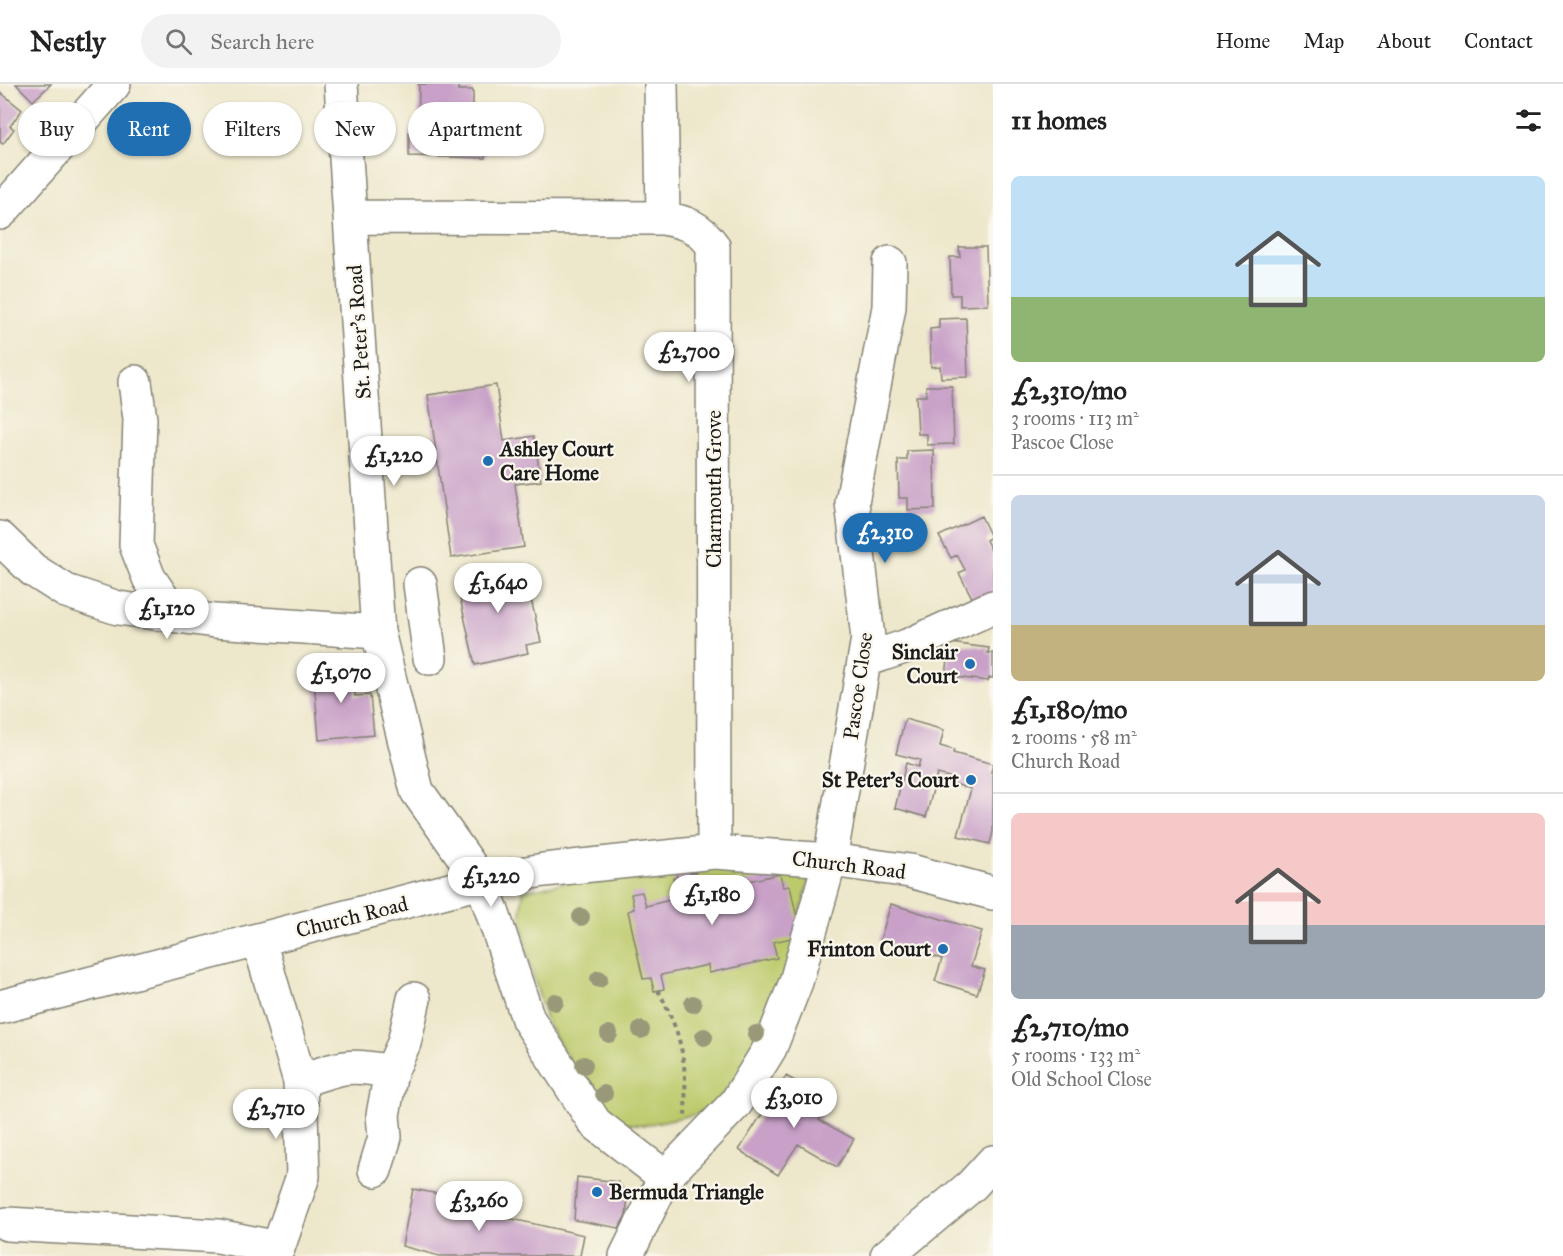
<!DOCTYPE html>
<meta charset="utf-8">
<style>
:root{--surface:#fff;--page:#f2f2f2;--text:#222;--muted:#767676;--line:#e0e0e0;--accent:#1f6fb2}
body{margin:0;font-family:"IM FELL Great Primer",serif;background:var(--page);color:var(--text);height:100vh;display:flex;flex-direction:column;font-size:22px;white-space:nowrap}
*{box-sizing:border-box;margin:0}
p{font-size:20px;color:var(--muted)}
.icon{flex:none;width:33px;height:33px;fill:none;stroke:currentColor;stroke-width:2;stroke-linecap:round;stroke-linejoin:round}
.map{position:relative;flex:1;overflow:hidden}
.details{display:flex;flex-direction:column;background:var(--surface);width:570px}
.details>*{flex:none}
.banner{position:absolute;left:18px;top:18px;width:570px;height:54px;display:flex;gap:12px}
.price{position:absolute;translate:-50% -51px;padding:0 14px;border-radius:21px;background:#fff;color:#222;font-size:20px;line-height:39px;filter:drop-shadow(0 2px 3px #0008)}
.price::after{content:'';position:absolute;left:50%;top:36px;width:18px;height:14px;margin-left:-9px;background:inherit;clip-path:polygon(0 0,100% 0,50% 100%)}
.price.on{background:var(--accent);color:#fff}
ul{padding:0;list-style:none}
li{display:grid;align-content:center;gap:12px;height:318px;padding:0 18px}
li+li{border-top:2px solid var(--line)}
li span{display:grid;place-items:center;height:186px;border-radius:9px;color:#555}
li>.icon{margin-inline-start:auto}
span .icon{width:108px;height:108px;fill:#fffc;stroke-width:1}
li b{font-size:26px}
h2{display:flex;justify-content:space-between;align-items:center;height:72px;padding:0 18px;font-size:26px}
.tag{padding:0 21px;border-radius:27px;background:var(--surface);box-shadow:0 2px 4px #0004;font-size:21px;line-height:54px}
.tag.on{background:var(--accent);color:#fff}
header{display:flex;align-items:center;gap:36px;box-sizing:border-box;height:84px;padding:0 30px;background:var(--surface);border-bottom:2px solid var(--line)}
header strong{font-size:28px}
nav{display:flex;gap:33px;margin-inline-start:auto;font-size:21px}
.search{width:420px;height:54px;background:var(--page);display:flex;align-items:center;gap:15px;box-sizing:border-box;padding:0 21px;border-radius:33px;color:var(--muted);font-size:22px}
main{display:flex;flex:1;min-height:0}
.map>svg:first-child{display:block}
</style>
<header>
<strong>Nestly</strong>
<div class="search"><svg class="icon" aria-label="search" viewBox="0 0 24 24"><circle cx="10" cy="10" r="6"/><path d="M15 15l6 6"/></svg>Search here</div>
<nav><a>Home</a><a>Map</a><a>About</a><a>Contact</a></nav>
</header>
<main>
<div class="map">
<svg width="993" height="1172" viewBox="0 0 993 1172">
<rect width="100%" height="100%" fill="#fbf7ec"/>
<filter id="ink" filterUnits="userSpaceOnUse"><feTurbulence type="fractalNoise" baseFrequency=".0167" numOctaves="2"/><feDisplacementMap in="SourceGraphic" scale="12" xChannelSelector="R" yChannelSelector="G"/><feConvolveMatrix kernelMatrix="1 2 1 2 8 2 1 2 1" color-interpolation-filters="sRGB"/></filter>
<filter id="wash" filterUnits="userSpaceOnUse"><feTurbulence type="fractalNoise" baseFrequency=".008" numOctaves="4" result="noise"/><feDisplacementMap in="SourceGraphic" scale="24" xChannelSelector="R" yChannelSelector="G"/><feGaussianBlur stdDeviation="1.35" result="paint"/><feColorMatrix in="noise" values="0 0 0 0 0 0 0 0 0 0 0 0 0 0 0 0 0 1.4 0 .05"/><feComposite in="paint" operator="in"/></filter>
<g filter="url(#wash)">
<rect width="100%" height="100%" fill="#ede7cb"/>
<!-- green -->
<path fill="#bdca6c" stroke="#6c7344" stroke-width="1.5" d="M802 779 812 781 783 909 749 978 713 1022 697 1030 645 1041 622 1039 604 1032 547 939 530 880 521 830 523 807 611 789Z"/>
<g id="blocks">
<!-- building -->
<path fill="#c8a0c8" d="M16 0H51L33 17Z
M419 0H458V6H473V32H486L485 74 409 72V48H418Z
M0 8 22 26 10 42 14 45 3 60 0 58Z
M959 163H986L988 221 960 222V211H951L950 173H960Z
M966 234 968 293 941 294 940 282 931 283 930 245 939 244V235Z
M496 301 504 357 534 352 541 397 515 400 524 463 451 474 428 311Z
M926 302H952L954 360 927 361V350H918L916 312H926Z
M934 366 935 425 908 426V414H899L898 376H907V367Z
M981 432 991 453 986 456 993 470V513L976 521 959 489 965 486 957 471 951 474 939 452Z
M523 481 541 558 526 561 528 569 475 581 456 496Z
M950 559 989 564 988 569H993V594H989L988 597 946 592Z
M352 580 355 612 370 611 374 651 319 656 313 583Z
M905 635 944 646 940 662 954 666 953 669 993 680 991 688 993 689V748L990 760 958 752 971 705 948 698 949 693 937 690 926 733 895 724 906 679 918 683 920 676 896 670Z
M688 781 690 789 696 788 700 808 780 790 783 803 790 802 801 852 773 858 777 874 709 889 708 881 661 891 664 905 654 907 651 894 643 895 628 827 634 825 631 810 642 808 646 822 678 814 673 794 677 793 675 784Z
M891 820 982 847 971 882 985 886 977 910 935 897 942 875 880 856Z
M786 992 830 1017 819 1036 854 1055 837 1083 798 1060 778 1091 739 1066Z
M577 1093 618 1098 628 1112 626 1131 619 1144 574 1136Z
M413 1105 465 1115 463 1124 584 1151 580 1172H439L402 1162Z"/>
</g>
</g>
<g filter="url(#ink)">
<use href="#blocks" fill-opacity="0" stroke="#848274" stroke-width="1.5"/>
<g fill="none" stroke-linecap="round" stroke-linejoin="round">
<!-- minor casing -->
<g stroke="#848274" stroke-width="36">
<path id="minor" d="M341 0 378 548 417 707 483 800 528 935 595 1039 665 1093
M661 0 663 134
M0 129 114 0
M351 133 663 134C686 138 700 143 713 162L714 768
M135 298 140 335 136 461 149 494 174 531
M0 454 33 486 66 507 118 524 215 537 378 548
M420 500 430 574
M865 576 907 562 993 523
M0 923 496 794 544 786 714 768 830 776 910 787 993 809
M300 997C341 983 347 979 391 988L404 959 414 915
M375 1086 385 1053 383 1031 391 988
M7 1140 218 1152 278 1164 303 1092 300 997 259 857
M626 1172 665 1093 736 1019 770 964 796 898 830 776 868 554 852 418 889 223 890 179
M887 1172 972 1101 993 1078"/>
</g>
<!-- path -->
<path stroke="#848274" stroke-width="4" stroke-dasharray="4.5 4.5" stroke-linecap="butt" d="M658 906C683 953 687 979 685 1032"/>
<!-- minor -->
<use href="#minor" stroke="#fff" stroke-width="33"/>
</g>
<!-- trees -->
<g fill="#99997a">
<circle cx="581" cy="833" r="9"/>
<circle cx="599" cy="895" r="9"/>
<circle cx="555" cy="918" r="9"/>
<circle cx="693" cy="920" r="9"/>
<circle cx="641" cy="946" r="9"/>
<circle cx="609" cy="950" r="9"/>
<circle cx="756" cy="950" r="9"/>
<circle cx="704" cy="953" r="9"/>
<circle cx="584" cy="981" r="9"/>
<circle cx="604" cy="1010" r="9"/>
</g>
</g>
<!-- markers -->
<g fill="#1f6fb2" stroke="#fbf7ec" stroke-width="2">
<circle cx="488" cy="377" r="6"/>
<circle cx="970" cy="580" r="6"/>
<circle cx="971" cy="696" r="6"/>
<circle cx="943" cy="865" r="6"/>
<circle cx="597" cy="1108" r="6"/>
</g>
<g text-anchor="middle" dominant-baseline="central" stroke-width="4.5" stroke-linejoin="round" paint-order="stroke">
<!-- street labels -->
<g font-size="21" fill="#1c1c1c" stroke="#fbf7ec">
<text transform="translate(359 248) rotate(-94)">St. Peter's Road</text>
<text transform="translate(714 405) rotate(-90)">Charmouth Grove</text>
<text transform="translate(858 602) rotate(-82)">Pascoe Close</text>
<text transform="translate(849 781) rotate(7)">Church Road</text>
<text transform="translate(352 833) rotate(-14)">Church Road</text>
</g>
<!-- poi labels -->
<g font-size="21" font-weight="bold" fill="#1c1c1c" stroke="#fbf7ec" text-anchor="end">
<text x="500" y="365" text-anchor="start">Ashley Court<tspan x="500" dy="24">Care Home</tspan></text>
<text x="958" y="568">Sinclair<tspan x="958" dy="24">Court</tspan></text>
<text x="959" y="696">St Peter's Court</text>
<text x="931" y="865">Frinton Court</text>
<text x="609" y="1108" text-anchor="start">Bermuda Triangle</text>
</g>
</g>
</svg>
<b class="price" style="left:689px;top:299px">£2,700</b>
<b class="price" style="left:394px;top:403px">£1,220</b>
<b class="price on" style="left:885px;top:480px">£2,310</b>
<b class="price" style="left:498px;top:530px">£1,640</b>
<b class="price" style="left:167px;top:556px">£1,120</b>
<b class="price" style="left:341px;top:620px">£1,070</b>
<b class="price" style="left:491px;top:824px">£1,220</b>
<b class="price" style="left:712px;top:842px">£1,180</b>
<b class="price" style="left:794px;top:1045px">£3,010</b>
<b class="price" style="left:276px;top:1056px">£2,710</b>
<b class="price" style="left:479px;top:1148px">£3,260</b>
<div class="banner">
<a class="tag">Buy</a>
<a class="tag on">Rent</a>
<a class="tag">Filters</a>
<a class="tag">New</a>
<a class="tag">Apartment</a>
</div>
</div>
<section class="details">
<h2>11 homes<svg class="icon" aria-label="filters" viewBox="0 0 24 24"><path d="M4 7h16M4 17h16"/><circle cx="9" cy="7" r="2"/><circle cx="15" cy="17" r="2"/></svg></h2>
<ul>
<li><span style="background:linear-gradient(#bfe0f5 65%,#8fb573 0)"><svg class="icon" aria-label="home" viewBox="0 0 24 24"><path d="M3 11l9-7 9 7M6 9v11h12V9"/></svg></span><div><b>£2,310/mo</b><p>3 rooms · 113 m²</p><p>Pascoe Close</p></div></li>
<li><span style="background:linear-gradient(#c9d6e8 70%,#c2b280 0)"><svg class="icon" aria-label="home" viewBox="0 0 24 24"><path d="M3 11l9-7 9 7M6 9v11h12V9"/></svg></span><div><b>£1,180/mo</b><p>2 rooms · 58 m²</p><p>Church Road</p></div></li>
<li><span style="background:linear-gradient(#f6c9c9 60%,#9aa5b1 0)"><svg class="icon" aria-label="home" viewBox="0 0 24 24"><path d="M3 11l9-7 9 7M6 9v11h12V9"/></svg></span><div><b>£2,710/mo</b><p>5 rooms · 133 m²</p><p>Old School Close</p></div></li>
</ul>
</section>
</main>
